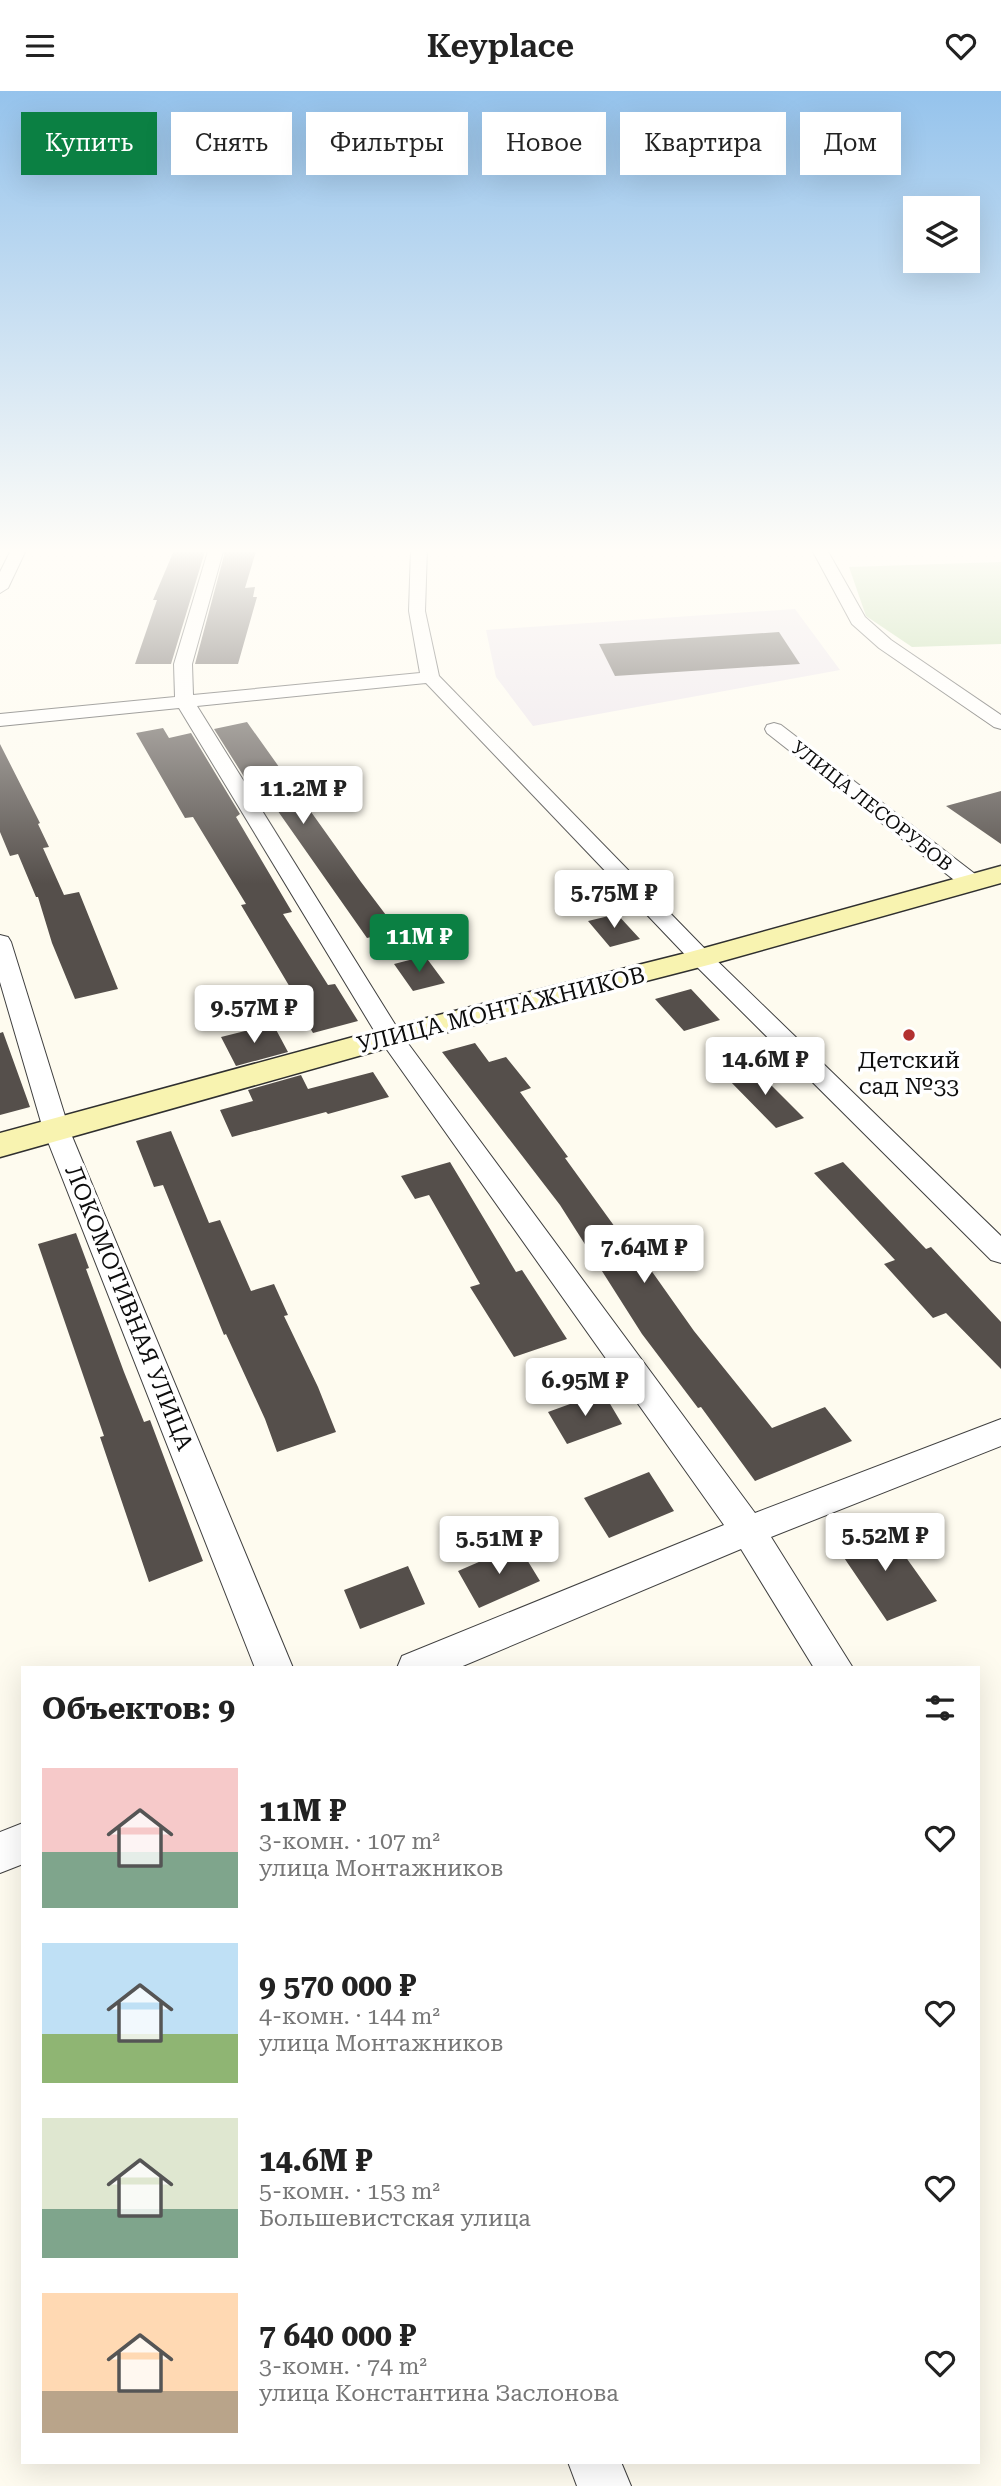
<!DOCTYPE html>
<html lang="ru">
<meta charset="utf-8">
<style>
:root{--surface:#fff;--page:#f2f2f2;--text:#222;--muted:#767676;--accent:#0b8043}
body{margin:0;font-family:"Roboto Serif",serif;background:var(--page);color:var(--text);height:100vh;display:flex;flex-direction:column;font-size:26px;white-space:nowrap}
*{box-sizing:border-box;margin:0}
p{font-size:23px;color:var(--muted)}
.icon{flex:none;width:38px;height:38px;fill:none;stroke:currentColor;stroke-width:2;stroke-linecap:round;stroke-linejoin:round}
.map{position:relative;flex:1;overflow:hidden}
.details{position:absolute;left:21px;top:1575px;width:959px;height:798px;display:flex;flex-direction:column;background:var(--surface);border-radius:0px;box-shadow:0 7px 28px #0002}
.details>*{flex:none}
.guide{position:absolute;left:21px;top:21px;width:959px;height:63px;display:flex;gap:14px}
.tools{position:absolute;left:903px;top:105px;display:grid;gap:14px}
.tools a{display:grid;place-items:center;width:77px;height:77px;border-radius:0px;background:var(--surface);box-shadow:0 7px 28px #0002;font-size:35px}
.price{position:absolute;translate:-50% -60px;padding:0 16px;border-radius:7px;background:#fff;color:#222;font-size:23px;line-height:46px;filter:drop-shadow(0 2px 4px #0008)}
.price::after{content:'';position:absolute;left:50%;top:42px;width:21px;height:16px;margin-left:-10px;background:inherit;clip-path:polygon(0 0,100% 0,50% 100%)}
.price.current{background:var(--accent);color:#fff}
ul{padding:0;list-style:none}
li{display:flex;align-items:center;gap:21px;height:175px;padding:0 21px}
li span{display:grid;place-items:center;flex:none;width:196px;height:140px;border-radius:0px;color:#555}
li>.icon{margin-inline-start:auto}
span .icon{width:84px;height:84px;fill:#fffc;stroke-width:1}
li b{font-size:30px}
h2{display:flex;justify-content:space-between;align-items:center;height:84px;padding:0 21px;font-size:30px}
.pill{padding:0 24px;border-radius:0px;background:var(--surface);box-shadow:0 7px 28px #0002;font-size:24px;line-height:63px}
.pill.current{background:var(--accent);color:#fff}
header{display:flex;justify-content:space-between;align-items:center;height:91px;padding:0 21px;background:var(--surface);font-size:32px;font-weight:600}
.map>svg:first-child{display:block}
</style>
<header><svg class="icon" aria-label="menu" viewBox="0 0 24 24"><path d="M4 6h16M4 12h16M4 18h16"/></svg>Keyplace<svg class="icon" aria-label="heart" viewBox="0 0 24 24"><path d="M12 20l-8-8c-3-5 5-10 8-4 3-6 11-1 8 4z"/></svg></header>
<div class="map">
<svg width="1001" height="2395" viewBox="0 0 1001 2395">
<rect width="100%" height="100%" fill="#fefbef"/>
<!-- industrial -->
<path fill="#ebe3eb" d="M795 518 840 579 533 635 496 586 486 539Z"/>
<!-- forest -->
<path fill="#b3d59c" d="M1001 471V553L912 556 866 525 849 476Z"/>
<!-- building -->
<path fill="#554f4b" d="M175 457H206L171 573H135L157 509H153Z
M226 457H257L245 497 255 496 253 506H257L238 573H195Z
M779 541 800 573 615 585 599 553Z
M247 631 361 791 398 840 367 847 268 706 260 711 214 638Z
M163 637 169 647 191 642 240 723 236 726 292 821 283 823 328 894 335 893 358 930 313 942 291 904 294 903 241 814 246 813 193 726 185 727 136 642Z
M0 653 40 732 38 733 49 756 43 757 64 804 79 801 118 898 75 908 52 852 38 806H36L18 763 10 765 0 741Z
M1001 700V753L946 715Z
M617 823 640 848 610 856 588 830Z
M425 865 445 892 413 900 394 873Z
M691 898 720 929 684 940 655 908Z
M273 933 288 961 236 975 221 946Z
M3 941 30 1016 0 1024V942Z
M475 952 489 971 506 966 531 997 520 1001 568 1066 565 1067 620 1143 624 1141 694 1240 772 1337 825 1316 852 1350 755 1390 701 1316 698 1317 642 1243 560 1114 442 961Z
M753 976 804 1027 776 1037 725 985Z
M373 981 389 1006 328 1023 326 1021 232 1046 220 1019 253 1010 248 999 301 984 308 998Z
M171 1040 209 1132 220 1129 251 1200 274 1193 288 1224 284 1225 318 1296 336 1341 277 1361 265 1328 226 1243 224 1244 163 1094 154 1096 136 1050Z
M450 1071 516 1181 522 1179 567 1248 514 1266 470 1196 480 1193 429 1104 415 1108 401 1085Z
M843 1071 926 1158 931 1156 1001 1231V1278L946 1222 933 1227 884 1173 895 1169 814 1082Z
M76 1142 89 1177 86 1178 124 1281 144 1331 150 1329 203 1470 149 1491 100 1346 104 1345 38 1153Z
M603 1301 622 1333 567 1353 548 1321Z
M649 1381 674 1420 609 1447 584 1407Z
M883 1434 937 1510 887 1530 834 1452Z
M518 1454 540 1490 479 1517 458 1480Z
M408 1475 425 1513 360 1538 344 1499Z"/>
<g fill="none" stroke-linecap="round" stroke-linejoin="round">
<!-- street casing -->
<g stroke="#404040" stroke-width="2">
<path id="street" d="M12 457H27L8 497 0 502V481Z
M209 457H224L192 573 193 604 420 582 409 520 411 457H427L425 520 439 585 709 862 1001 1145V1172L991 1169 693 872 426 592 197 615 401 943 755 1422 1001 1328V1355L771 1446 853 1577H814L741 1458 458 1577H397L402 1565 724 1434 378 946 179 617 0 635V623L175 606 174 573Z
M811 457H826L865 526 891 549 1001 624V638L994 636 879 557 852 533Z
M774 632 781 634 979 786 982 791 979 796H963L767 642 765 638 767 634Z
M0 844 8 846 11 851 69 1038 293 1577H255L43 1038 0 891Z
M23 1732V1773L0 1782V1741Z
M568 2371H621L631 2395H577Z"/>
</g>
<!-- secondary casing -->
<g stroke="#2f2f2f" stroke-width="3">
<path id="secondary" d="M1001 775V792L712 873 401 953 0 1066V1042L379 939 690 861Z"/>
</g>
<!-- street -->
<use href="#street" fill="#fff" fill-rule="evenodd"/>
<!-- secondary -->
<use href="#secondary" fill="#f8f3b0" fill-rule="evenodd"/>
</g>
<!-- sky -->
<linearGradient id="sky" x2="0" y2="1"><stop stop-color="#95c3ec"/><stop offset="0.58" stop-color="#fffdf8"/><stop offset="1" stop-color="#fffdf8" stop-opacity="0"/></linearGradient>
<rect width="1001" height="793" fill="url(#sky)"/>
<!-- markers -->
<circle fill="#b23131" stroke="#fff" stroke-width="2.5" cx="909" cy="944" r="7"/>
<g text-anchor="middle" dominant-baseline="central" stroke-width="7" stroke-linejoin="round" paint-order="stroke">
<!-- far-street labels -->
<g font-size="19" fill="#0d0d0d" stroke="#fff">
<text transform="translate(872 715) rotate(38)">УЛИЦА ЛЕСОРУБОВ</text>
</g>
<!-- street labels -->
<g font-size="23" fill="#0d0d0d" stroke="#fff">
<text transform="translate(501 919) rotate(-14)">УЛИЦА МОНТАЖНИКОВ</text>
<text transform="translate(129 1217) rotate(68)">ЛОКОМОТИВНАЯ УЛИЦА</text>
</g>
<!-- poi labels -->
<g font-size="23" fill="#0d0d0d" stroke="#fff">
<text x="909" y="969">Детский<tspan x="909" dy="26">сад №33</tspan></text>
</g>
</g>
</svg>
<div class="tools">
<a><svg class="icon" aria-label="layers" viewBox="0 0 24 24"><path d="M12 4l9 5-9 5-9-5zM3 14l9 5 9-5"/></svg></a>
</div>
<b class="price" style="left:303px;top:735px">11.2M ₽</b>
<b class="price" style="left:614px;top:839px">5.75M ₽</b>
<b class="price current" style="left:419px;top:883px">11M ₽</b>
<b class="price" style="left:254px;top:954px">9.57M ₽</b>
<b class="price" style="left:765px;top:1006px">14.6M ₽</b>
<b class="price" style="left:644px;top:1194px">7.64M ₽</b>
<b class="price" style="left:585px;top:1327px">6.95M ₽</b>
<b class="price" style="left:885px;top:1482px">5.52M ₽</b>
<b class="price" style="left:499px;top:1485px">5.51M ₽</b>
<div class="guide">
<a class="pill current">Купить</a>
<a class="pill">Снять</a>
<a class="pill">Фильтры</a>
<a class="pill">Новое</a>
<a class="pill">Квартира</a>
<a class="pill">Дом</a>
</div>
<section class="details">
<h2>Объектов: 9<svg class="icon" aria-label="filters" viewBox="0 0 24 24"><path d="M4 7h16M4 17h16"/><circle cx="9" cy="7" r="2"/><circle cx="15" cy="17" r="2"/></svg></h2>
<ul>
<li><span style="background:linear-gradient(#f6c9c9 60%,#7fa58c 0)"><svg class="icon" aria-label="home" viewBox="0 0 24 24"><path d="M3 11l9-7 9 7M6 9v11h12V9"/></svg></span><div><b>11M ₽</b><p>3-комн. · 107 m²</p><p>улица Монтажников</p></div><svg class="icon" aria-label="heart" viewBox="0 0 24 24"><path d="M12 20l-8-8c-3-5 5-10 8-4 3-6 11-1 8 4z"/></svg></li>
<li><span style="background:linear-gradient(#bfe0f5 65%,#8fb573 0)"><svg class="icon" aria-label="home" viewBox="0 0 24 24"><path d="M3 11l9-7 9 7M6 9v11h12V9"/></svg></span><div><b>9 570 000 ₽</b><p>4-комн. · 144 m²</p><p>улица Монтажников</p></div><svg class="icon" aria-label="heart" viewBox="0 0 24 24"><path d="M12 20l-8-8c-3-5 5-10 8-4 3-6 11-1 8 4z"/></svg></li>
<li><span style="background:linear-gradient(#dfe7d0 65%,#7fa58c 0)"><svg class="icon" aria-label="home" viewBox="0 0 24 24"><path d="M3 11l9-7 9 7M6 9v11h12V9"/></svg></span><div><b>14.6M ₽</b><p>5-комн. · 153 m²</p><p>Большевистская улица</p></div><svg class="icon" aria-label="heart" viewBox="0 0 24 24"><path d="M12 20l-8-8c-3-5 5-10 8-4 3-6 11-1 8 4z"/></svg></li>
<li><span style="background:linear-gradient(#ffd9b3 70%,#b9a48a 0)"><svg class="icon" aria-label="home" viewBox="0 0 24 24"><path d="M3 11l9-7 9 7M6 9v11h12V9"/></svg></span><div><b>7 640 000 ₽</b><p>3-комн. · 74 m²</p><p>улица Константина Заслонова</p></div><svg class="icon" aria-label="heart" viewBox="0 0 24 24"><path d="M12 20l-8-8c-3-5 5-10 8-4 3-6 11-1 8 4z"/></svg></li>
</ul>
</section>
</div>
